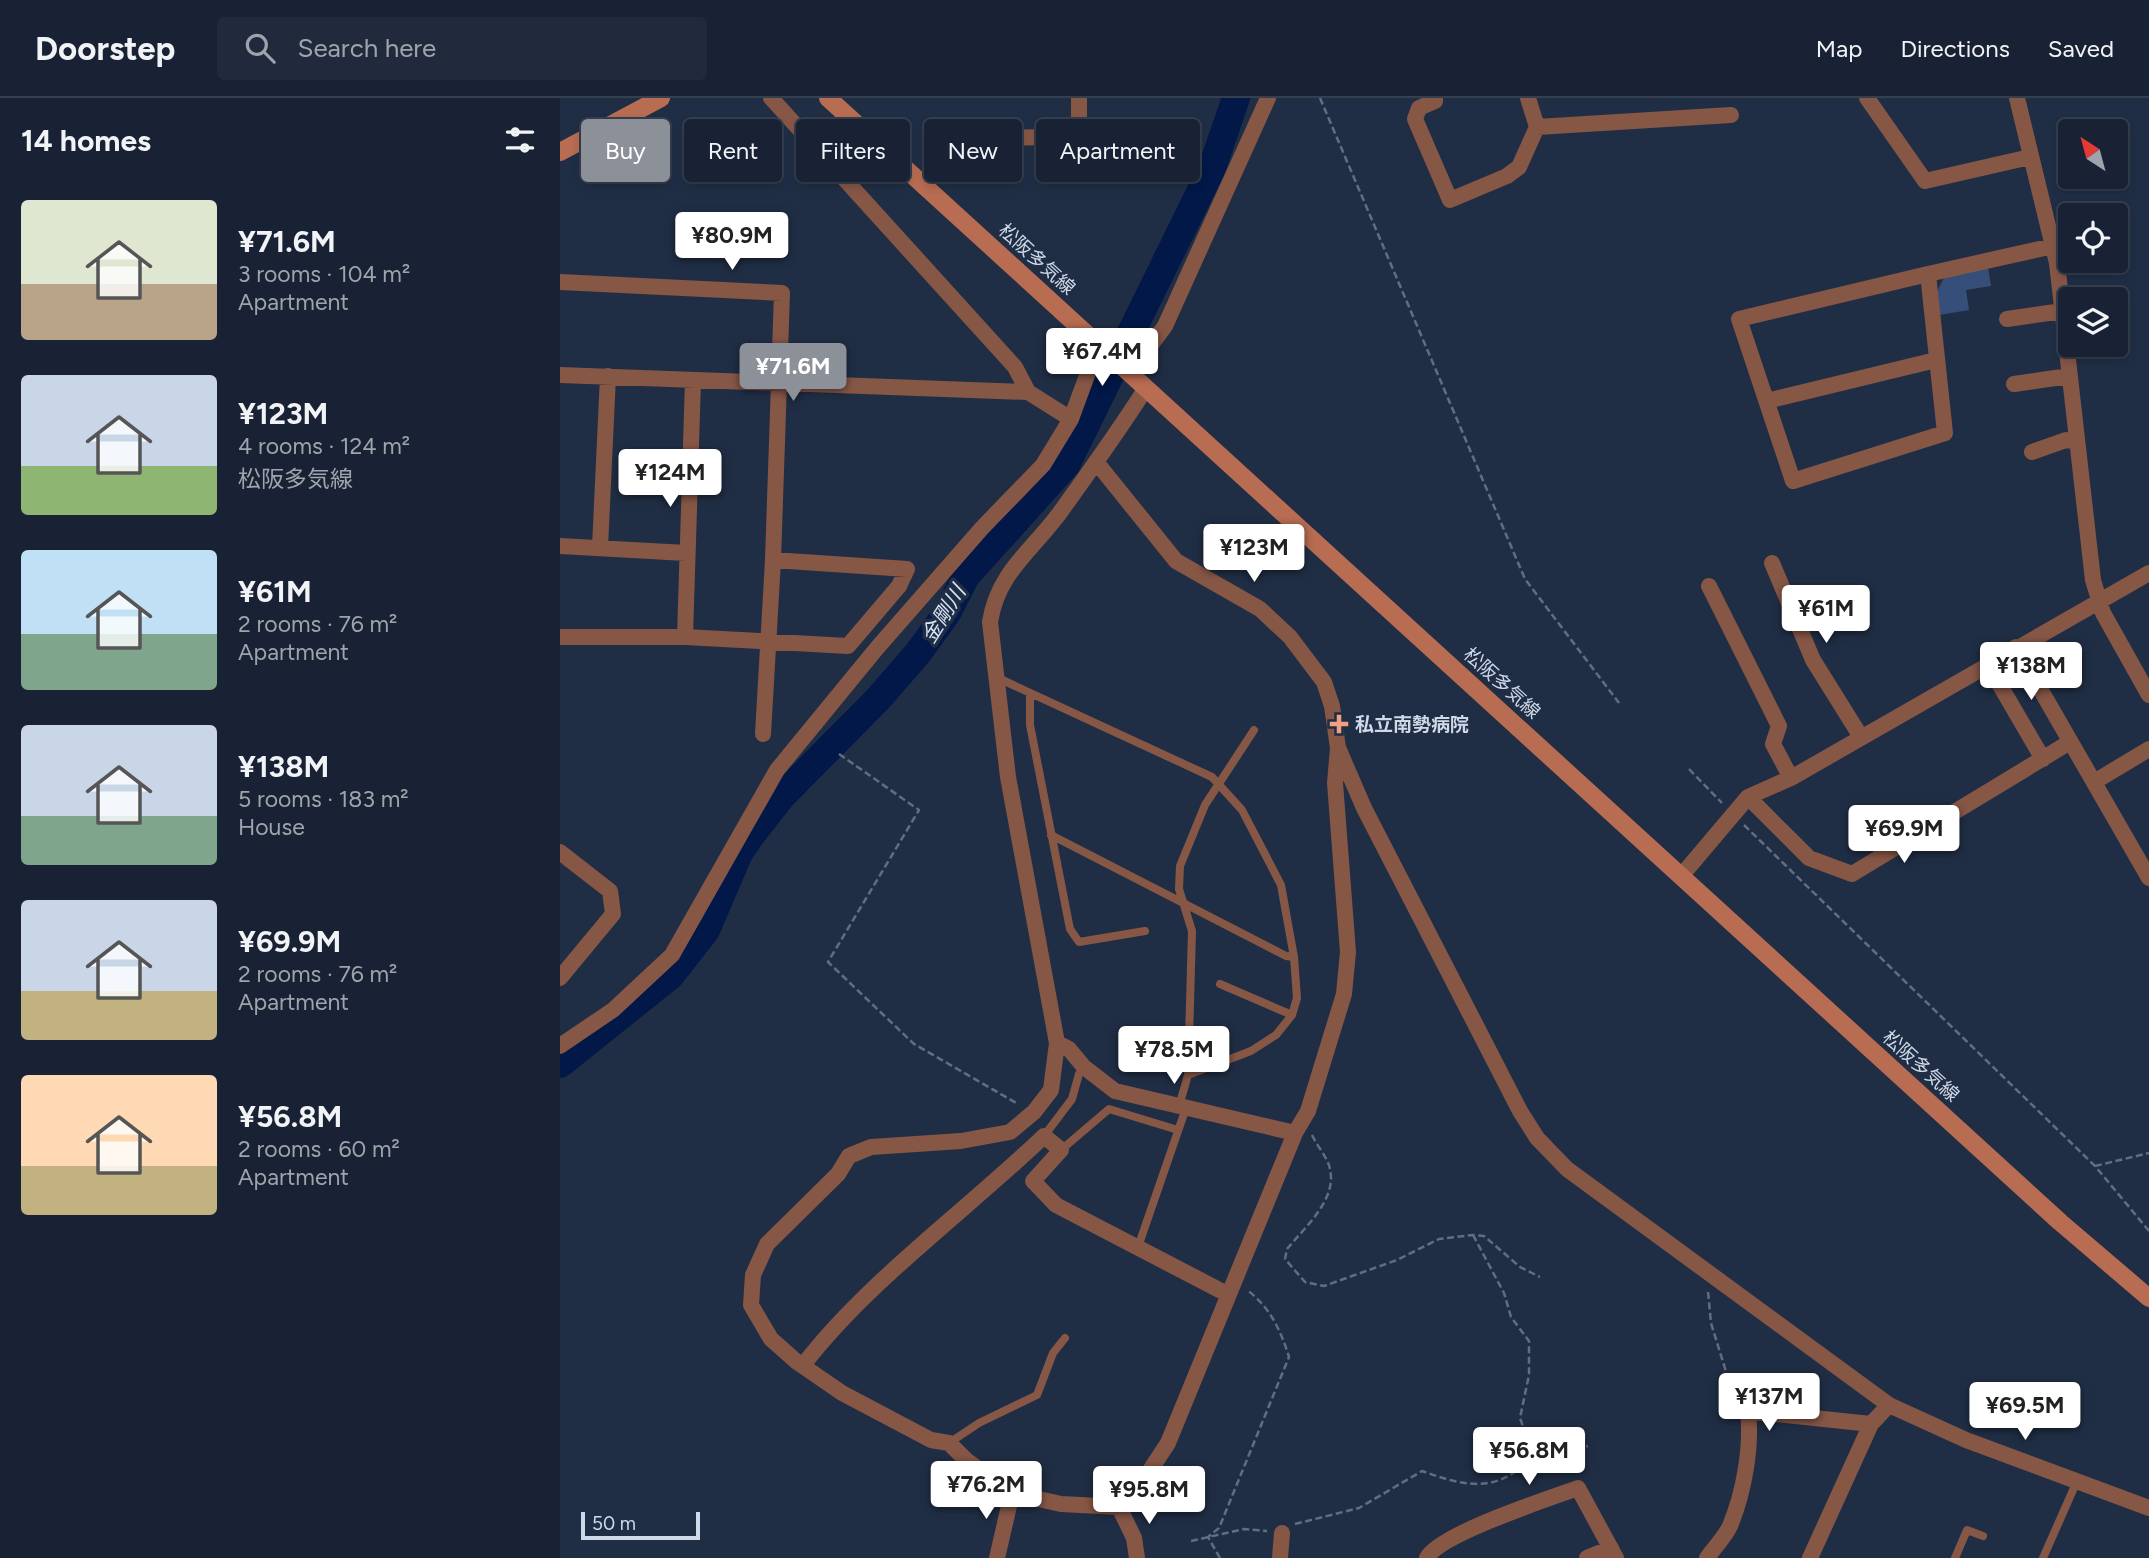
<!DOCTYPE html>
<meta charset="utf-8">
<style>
:root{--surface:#182234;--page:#212a3c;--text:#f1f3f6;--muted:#9fa4ac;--line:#363f4f;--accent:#8c9099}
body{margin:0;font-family:Figtree,"Noto Sans JP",sans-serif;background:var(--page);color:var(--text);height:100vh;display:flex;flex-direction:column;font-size:26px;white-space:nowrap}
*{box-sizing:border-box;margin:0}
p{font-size:23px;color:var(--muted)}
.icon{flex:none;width:38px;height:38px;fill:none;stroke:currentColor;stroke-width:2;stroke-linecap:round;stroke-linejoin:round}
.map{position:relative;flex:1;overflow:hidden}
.drawer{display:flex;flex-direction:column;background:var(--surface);width:560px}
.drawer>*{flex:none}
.banner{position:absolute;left:21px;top:21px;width:665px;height:63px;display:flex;gap:14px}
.needle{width:46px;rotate:324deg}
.buttons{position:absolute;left:1498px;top:21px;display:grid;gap:14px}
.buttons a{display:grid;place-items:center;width:70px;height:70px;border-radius:7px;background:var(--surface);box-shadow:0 4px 10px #0003,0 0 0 2px var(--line);font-size:35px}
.scale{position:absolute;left:21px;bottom:18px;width:119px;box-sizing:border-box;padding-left:7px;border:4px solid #d0d9e8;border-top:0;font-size:19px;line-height:24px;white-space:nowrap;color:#d0d9e8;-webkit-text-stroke:5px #202e45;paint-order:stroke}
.price{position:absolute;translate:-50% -60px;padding:0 16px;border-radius:7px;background:#fff;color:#222;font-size:23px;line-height:46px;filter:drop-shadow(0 2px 4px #0008)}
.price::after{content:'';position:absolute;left:50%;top:42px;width:21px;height:16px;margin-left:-10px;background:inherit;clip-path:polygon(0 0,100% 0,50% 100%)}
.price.active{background:var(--accent);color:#fff}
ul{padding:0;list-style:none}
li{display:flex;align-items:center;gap:21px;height:175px;padding:0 21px}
li span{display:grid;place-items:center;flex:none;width:196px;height:140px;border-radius:7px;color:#555}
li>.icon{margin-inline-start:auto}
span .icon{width:84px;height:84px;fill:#fffc;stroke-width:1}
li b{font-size:30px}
h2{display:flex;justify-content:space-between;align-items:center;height:84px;padding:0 21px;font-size:30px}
.chip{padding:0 24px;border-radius:7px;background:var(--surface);box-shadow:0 4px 10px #0003,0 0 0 2px var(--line);font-size:24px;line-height:63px}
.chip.active{background:var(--accent);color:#fff}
header{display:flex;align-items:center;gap:42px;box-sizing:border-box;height:98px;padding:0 35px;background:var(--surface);border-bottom:2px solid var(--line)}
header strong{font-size:33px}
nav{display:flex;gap:38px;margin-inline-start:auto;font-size:24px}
.search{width:490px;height:63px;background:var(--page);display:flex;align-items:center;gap:18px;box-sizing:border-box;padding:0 24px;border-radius:7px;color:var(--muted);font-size:26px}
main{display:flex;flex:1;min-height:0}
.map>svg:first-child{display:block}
</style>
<header>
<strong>Doorstep</strong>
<div class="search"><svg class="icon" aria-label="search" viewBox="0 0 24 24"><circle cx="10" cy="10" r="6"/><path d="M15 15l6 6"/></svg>Search here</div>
<nav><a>Map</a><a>Directions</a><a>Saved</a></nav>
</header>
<main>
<section class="drawer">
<h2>14 homes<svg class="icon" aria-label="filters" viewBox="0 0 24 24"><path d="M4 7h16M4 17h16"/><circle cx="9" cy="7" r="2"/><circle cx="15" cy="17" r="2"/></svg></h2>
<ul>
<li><span style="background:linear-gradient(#dfe7d0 60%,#b9a48a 0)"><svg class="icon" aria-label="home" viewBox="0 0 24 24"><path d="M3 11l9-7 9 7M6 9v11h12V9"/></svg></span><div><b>¥71.6M</b><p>3 rooms · 104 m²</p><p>Apartment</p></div></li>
<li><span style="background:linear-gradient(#c9d6e8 65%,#8fb573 0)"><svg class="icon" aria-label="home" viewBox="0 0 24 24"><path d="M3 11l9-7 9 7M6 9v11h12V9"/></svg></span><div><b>¥123M</b><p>4 rooms · 124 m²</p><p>松阪多気線</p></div></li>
<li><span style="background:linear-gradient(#bfe0f5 60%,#7fa58c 0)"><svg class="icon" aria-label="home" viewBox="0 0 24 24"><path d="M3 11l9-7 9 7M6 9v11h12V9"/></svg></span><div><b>¥61M</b><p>2 rooms · 76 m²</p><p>Apartment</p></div></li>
<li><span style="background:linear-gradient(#c9d6e8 65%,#7fa58c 0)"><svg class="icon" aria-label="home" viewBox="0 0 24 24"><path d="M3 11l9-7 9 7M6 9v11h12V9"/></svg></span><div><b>¥138M</b><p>5 rooms · 183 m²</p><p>House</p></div></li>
<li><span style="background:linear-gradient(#c9d6e8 65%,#c2b280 0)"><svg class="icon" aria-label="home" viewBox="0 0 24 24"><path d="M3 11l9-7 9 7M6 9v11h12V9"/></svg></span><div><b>¥69.9M</b><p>2 rooms · 76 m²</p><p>Apartment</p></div></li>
<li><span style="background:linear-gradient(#ffd9b3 65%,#c2b280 0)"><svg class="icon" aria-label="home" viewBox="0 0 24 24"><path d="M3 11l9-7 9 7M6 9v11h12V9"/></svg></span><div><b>¥56.8M</b><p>2 rooms · 60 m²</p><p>Apartment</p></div></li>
</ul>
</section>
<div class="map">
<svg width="1589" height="1460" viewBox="0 0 1589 1460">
<rect width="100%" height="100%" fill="#202e45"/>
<!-- green -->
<path fill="#364f7a" d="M1428 169 1431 188 1406 192 1409 212 1379 217 1376 195 1385 178Z"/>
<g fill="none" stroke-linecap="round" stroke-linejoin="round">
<!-- river -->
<path stroke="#011848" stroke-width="28" d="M0 966 110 878 146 832 179 755 192 736 221 699 318 601 358 555 387 515 406 478 506 367 652 70 676 0"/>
<!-- path -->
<path stroke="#616d81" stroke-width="2.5" stroke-dasharray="7 3.5" stroke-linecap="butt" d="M760 0 965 481 1059 605
M279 656 359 712 268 864 354 946 458 1006
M1129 671 1162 705
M1184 727 1535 1068 1589 1133
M752 1037C757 1048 768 1060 770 1071 777 1102 745 1129 727 1151L725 1161 745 1184 764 1188 837 1162 879 1141 913 1137 924 1138 960 1169 980 1179
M1535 1068 1589 1055
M913 1137 944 1195 951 1219 969 1243V1277L960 1320 971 1351 968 1362 980 1365 1028 1348
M1148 1194 1151 1225 1175 1303
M735 1426 799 1410 862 1373C901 1387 936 1397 968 1362
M631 1443 684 1431 707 1433
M660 1460 648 1439 659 1430 729 1259C721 1233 710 1209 687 1192"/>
<!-- lane -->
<path stroke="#875746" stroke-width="8" d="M438 580 652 679 682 712 721 787 734 859 737 900 732 917 716 937 691 953 628 977 619 1008
M470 595V627L510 831 519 844 585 833
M491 737 726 858 734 859
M660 886 732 917
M628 977 632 833 619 791 620 768 645 707 694 632
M484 1038 512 1001 519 976 524 969
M501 1052 549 1011 618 1032
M578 1149 626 1010
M389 1345 419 1325 477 1297 493 1255 505 1240
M1395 1460 1407 1432 1423 1438
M1483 1460 1517 1383"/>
<!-- street -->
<path stroke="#875746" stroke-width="16" d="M211 0 455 269 468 294 511 321
M519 0V38
M875 0V3L859 10 855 21 890 102 947 78 959 69 977 29 968 0
M1307 0 1365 83 1470 59
M1457 0 1497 165 1533 482 1543 515 1589 597
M977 29 1171 17
M364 86 378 59V42L583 36
M1368 176 1385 335 1233 383 1179 221Z
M1368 176 1493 148
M0 184 222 195 213 462 203 636
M1447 221 1502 213
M570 275 605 228 708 0
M0 277 468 294
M1454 286 1509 278
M1207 303 1376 262
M1472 354 1506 342 1517 344
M537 365 616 463 700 511 730 539 764 584 772 608 778 650 775 685 788 854 784 896 748 1013 735 1035 608 1345 574 1397 559 1409 501 1406 452 1395 406 1362 389 1345 371 1342 282 1295 237 1264 211 1241 191 1207 193 1177 207 1146 278 1076 289 1058 311 1049 401 1043 450 1034 474 1014 491 992 497 945 448 679 430 524C438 472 476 450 504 409 532 370 560 331 586 290
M0 448 126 455
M40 449 48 278
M1212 465 1253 562 1301 639
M1149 488 1219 628 1213 646 1231 680
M0 539H125L288 548 339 488 347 471 213 462
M125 539 133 283
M1456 549 1589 780
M1427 565 1483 661
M779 652 804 710 960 1013 977 1040 1007 1071 1329 1307 1406 1342 1589 1410
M1534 684 1589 651
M1188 699 1249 760 1292 776 1510 644
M0 754 50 793 53 816 0 880
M1122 777 1188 699 1231 680 1589 475
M497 945 509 951 524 969 555 993 735 1035
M0 948 53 912 112 857 217 672 317 550 422 430 483 367 511 321 539 245
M244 1266C308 1183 407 1112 484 1038L501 1052 473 1083 496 1107 667 1196
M559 1409 574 1440 577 1460
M437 1460 452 1395
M720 1460 722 1435
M867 1460C879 1436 988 1401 1018 1390L1056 1460
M1027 1460 1051 1450
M1147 1460C1154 1450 1165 1439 1170 1428 1184 1394 1192 1349 1188 1313L1311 1326 1329 1307
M1250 1460 1311 1326"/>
<!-- secondary -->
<path stroke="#b86c51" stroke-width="18" d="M268 0 1500 1124 1589 1200
M0 54 101 0"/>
</g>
<!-- markers -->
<path fill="#f3a082" stroke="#202e45" stroke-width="2.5" d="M775.5 615.5h7v7h7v7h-7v7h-7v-7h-7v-7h7z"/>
<g text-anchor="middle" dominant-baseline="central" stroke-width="7" stroke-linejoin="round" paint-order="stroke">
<!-- street labels -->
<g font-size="19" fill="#d0d9e8" stroke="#202e45">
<text transform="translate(477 161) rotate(42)">松阪多気線</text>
<text transform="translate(942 585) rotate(42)">松阪多気線</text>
<text transform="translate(1361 968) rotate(42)">松阪多気線</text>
</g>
<!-- poi labels -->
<g font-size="19" font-weight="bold" fill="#d0d9e8" stroke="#202e45" text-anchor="start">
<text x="795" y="626">私立南勢病院</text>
</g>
<!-- water labels -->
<g font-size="21" font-style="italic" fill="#d9e3f4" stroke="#202e45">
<text transform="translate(383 516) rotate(-58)">金剛川</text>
</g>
</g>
</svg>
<div class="buttons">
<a><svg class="needle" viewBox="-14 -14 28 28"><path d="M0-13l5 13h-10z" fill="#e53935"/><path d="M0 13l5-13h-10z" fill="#9fa4ac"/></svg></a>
<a><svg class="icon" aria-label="locate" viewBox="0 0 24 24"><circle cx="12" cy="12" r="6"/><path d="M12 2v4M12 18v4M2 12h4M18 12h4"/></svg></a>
<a><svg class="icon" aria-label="layers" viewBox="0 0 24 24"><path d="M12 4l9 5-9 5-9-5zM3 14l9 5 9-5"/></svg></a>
</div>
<div class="scale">50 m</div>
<b class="price" style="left:172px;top:174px">¥80.9M</b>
<b class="price" style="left:542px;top:290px">¥67.4M</b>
<b class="price active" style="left:233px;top:305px">¥71.6M</b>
<b class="price" style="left:110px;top:411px">¥124M</b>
<b class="price" style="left:694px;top:486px">¥123M</b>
<b class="price" style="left:1266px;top:547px">¥61M</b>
<b class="price" style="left:1471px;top:604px">¥138M</b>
<b class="price" style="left:1344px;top:767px">¥69.9M</b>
<b class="price" style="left:614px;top:988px">¥78.5M</b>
<b class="price" style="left:1209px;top:1335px">¥137M</b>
<b class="price" style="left:1465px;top:1344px">¥69.5M</b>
<b class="price" style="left:969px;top:1389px">¥56.8M</b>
<b class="price" style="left:426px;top:1423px">¥76.2M</b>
<b class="price" style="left:589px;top:1428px">¥95.8M</b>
<div class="banner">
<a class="chip active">Buy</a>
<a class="chip">Rent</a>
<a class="chip">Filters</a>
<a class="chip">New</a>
<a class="chip">Apartment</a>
</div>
</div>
</main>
